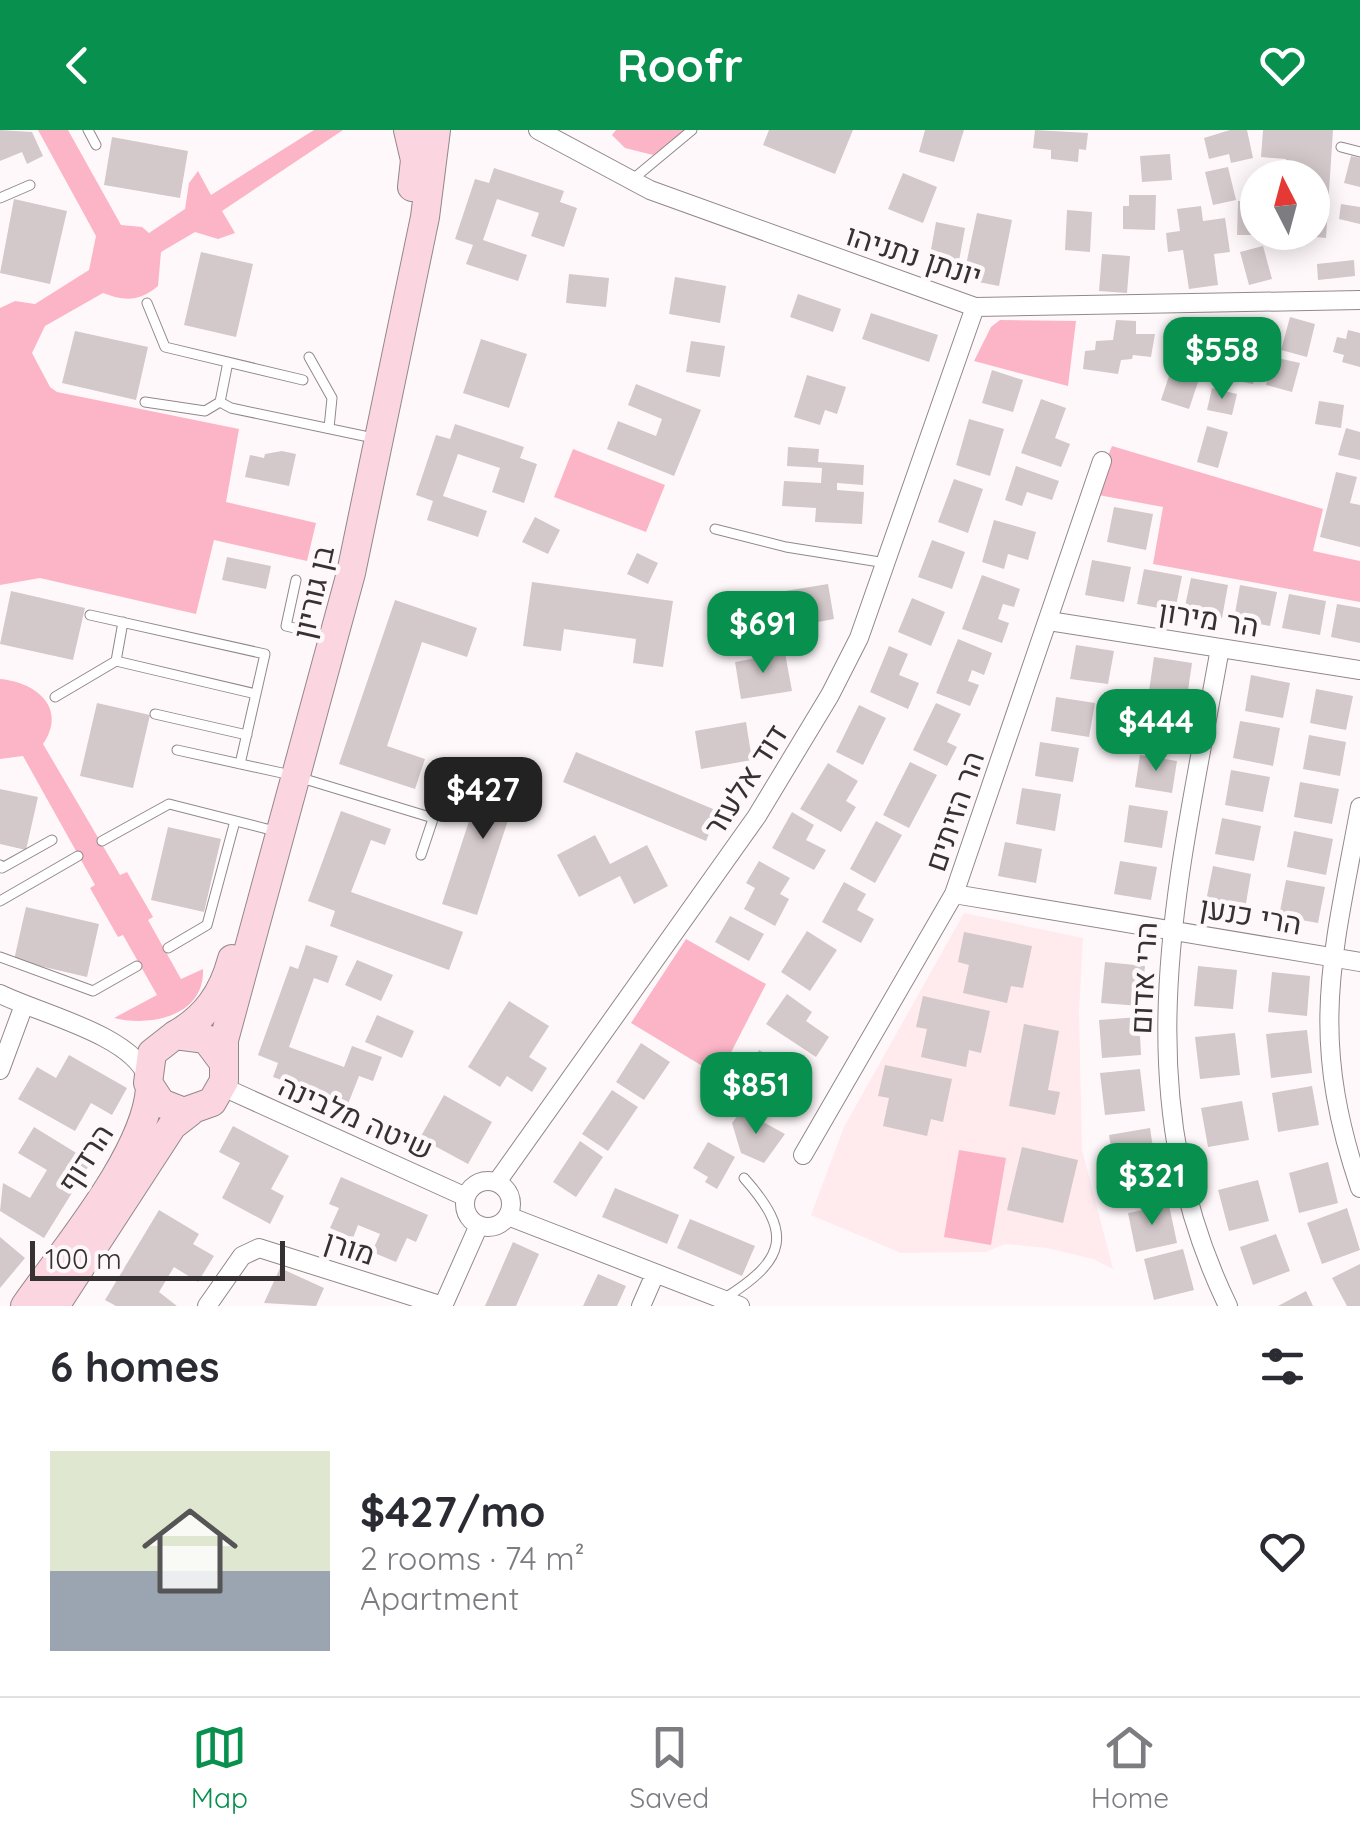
<!DOCTYPE html>
<meta charset="utf-8">
<style>
:root{--surface:#fff;--page:#f7f7f7;--text:#2b2b33;--muted:#7c7c81;--line:#e1e1e2;--accent:#08904e}
body{margin:0;font-family:Quicksand,Heebo,sans-serif;background:var(--page);color:var(--text);height:100vh;display:flex;flex-direction:column;font-size:38px;white-space:nowrap}
*{box-sizing:border-box;margin:0}
p{font-size:32px;color:var(--muted)}
.icon{flex:none;width:55px;height:55px;fill:none;stroke:currentColor;stroke-width:2;stroke-linecap:round;stroke-linejoin:round}
.map{position:relative;height:1176px;overflow:hidden}
.panel{display:flex;flex-direction:column;background:var(--surface);flex:1}
.panel>*{flex:none}
.needle{width:65px;rotate:354deg}
.buttons{position:absolute;left:1240px;top:30px;display:grid;gap:20px}
.buttons a{display:grid;place-items:center;width:90px;height:90px;border-radius:50%;background:var(--surface);box-shadow:0 5px 25px #0003;font-size:50px}
.scale{position:absolute;left:30px;bottom:25px;width:255px;box-sizing:border-box;padding-left:10px;border:5px solid #363233;border-top:0;font-size:28px;line-height:35px;white-space:nowrap;color:#363233;-webkit-text-stroke:8px #fff8fa;paint-order:stroke}
.price{position:absolute;translate:-50% -85px;padding:0 22px;border-radius:20px;background:var(--accent);color:#fff;font-size:32px;line-height:65px;filter:drop-shadow(0 2px 5px #0008)}
.price::after{content:'';position:absolute;left:50%;top:60px;width:30px;height:22px;margin-left:-15px;background:inherit;clip-path:polygon(0 0,100% 0,50% 100%)}
.price.on{background:#222;color:#fff}
ul{padding:0;list-style:none}
li{display:flex;align-items:center;gap:30px;height:250px;padding:0 50px}
li+li{border-top:2px solid var(--line)}
li span{display:grid;place-items:center;flex:none;width:280px;height:200px;border-radius:0px;color:#555}
li>.icon{margin-inline-start:auto}
span .icon{width:120px;height:120px;fill:#fffc;stroke-width:1}
li b{font-size:42px}
h2{display:flex;justify-content:space-between;align-items:center;height:120px;padding:0 50px;font-size:42px}
header{display:flex;justify-content:space-between;align-items:center;height:130px;padding:0 50px;background:var(--accent);color:#fff;font-size:45px;font-weight:700}
.tabs{display:flex;justify-content:space-around;align-items:center;height:140px;border-top:2px solid var(--line);background:var(--surface);font-size:28px;color:var(--muted)}
.tabs a{display:grid;justify-items:center;gap:5px}
.tabs .on{color:var(--accent)}
.map>svg:first-child{display:block}
</style>
<header><svg class="icon" aria-label="back" viewBox="0 0 24 24"><path d="M15 5l-7 7 7 7"/></svg>Roofr<svg class="icon" aria-label="heart" viewBox="0 0 24 24"><path d="M12 20l-8-8c-3-5 5-10 8-4 3-6 11-1 8 4z"/></svg></header>
<div class="map">
<svg width="1360" height="1176" viewBox="0 0 1360 1176">
<rect width="100%" height="100%" fill="#fff8fa"/>
<!-- built -->
<path fill="#ffeaee" d="M964 783 1083 808 1079 882 1082 1020 1113 1139 1093 1129 1047 1118 1005 1114 986 1122 901 1123 811 1085 844 997Z"/>
<!-- green -->
<path fill="#fbb5c6" d="M38 0H68L121 95 142 97 149 103 185 79 189 53 198 41 211 65 314 0H343L222 81 235 103 218 109 195 102 161 122 158 156C139 172 124 171 103 163L45 196 32 223 50 257 57 262 239 299 226 372 316 393 307 431 214 410 196 484 40 448 0 455V178L15 171 35 174 89 140 96 106Z
M616 0H689L653 25 625 18 612 5Z
M1000 190 1076 191 1068 256 974 231 991 197Z
M1112 316 1323 379 1313 421 1360 431V472L1153 434 1163 377 1093 364Z
M573 319 665 355 646 402 554 367Z
M0 549C35 552 68 577 43 614L120 745 127 742 153 787 148 790 181 849 203 839C205 886 151 897 114 888L157 865 123 805 118 807 90 758 95 755 23 626 0 629Z
M686 809 766 854 719 946 631 893Z
M959 1020 1006 1028 991 1115 944 1107Z"/>
<!-- building -->
<path fill="#d3c8ca" d="M0 0 32 2 43 26 27 34 22 22 0 31Z
M769 0H853L835 44 763 15Z
M925 0H964L954 32 919 22Z
M1035 0 1088 3 1086 20 1079 19 1078 32 1051 29V20L1033 18Z
M1230 0H1247L1253 28 1231 33 1229 24 1209 29 1204 8Z
M1263 0H1333L1326 108 1295 105 1312 102V48H1278V42H1285L1286 29 1261 27Z
M112 7 188 21 180 68 104 55Z
M1170 24 1172 50 1142 52 1140 26Z
M1351 26 1360 28V57L1344 53Z
M1228 37 1236 70 1213 75 1205 42Z
M494 38 564 61 560 72 577 78 564 117 531 106 539 83 497 69 483 110 527 125 518 151 466 134 473 115 455 109 475 49 489 53Z
M903 43 937 57 923 93 888 79Z
M1129 65H1156L1155 100 1123 99V76H1129Z
M14 69 67 81 50 154 0 143Z
M1238 71H1258V105H1237Z
M1341 74 1360 77V94L1339 89Z
M1201 76 1203 91 1225 88 1230 122 1214 124 1218 155 1189 159 1183 120 1168 122 1166 103 1180 101 1177 79Z
M1067 80 1092 82 1090 122 1065 120Z
M977 83 1012 90 999 156 963 149Z
M936 92 965 98 959 131 952 130 950 140 928 136Z
M1263 116 1272 149 1249 155 1240 122Z
M201 122 253 134 236 207 184 195Z
M1102 124 1130 126 1127 163 1099 161Z
M1354 130 1355 146 1318 150 1317 134Z
M569 144 609 148 606 177 566 173Z
M675 147 726 156 720 193 669 184Z
M798 164 841 179 833 202 790 187Z
M871 183 938 205 929 232 862 209Z
M1202 187 1219 189V233L1184 229 1188 201 1200 202Z
M1290 187 1315 194 1307 227 1281 220Z
M1116 190 1136 191V204H1155L1151 227 1133 225 1132 229 1121 230 1118 244 1083 239 1085 221 1095 220 1096 211 1113 210Z
M1264 194 1276 196 1269 234 1257 231 1253 254 1229 249 1237 208 1260 213Z
M1348 200 1360 203V237L1342 232 1344 225 1333 222 1337 207 1346 209Z
M75 201 148 217 136 270 62 253Z
M481 209 527 224 509 278 463 263Z
M691 211 725 216 720 247 686 242Z
M1273 227 1300 233 1292 262 1266 255Z
M992 240 1023 250 1013 282 982 273Z
M1182 241 1200 246 1189 279 1161 270 1169 246 1179 250Z
M807 245 846 257 837 284 825 280 820 295 794 287Z
M636 254 701 280 674 346 607 319 618 291 656 306 662 289 628 275Z
M1212 258 1237 264 1232 285 1207 280Z
M1041 269 1066 278 1055 308 1070 314 1061 337 1021 323Z
M1319 271 1344 275 1341 298 1315 294Z
M969 289 1004 299 990 346 956 335Z
M455 294 524 317 520 328 537 334 524 373 492 362 500 338 458 324 443 366 487 381 478 407 427 390 433 371 416 365 436 305 450 309Z
M1207 296 1228 302 1218 338 1197 332Z
M1346 298 1360 302V330L1338 325Z
M788 317 819 319 818 332 864 335 863 355 837 353V360L864 362 862 394 815 392 816 378 782 376 784 351 821 353 822 338 787 336Z
M282 321 296 324 289 356 245 347 250 325 264 328 265 324Z
M1016 336 1059 351 1052 370 1027 362 1022 376 1005 370Z
M1336 342 1357 347 1350 373 1360 375V417L1320 407Z
M954 349 983 359 968 403 938 392Z
M1114 377 1153 384 1146 420 1107 412Z
M535 387 560 400 548 424 522 412Z
M994 390 1036 402 1028 430 1008 424 1004 439 982 432Z
M932 410 965 422 952 459 918 447Z
M637 423 658 433 648 454 627 444Z
M227 427 271 436 266 459 222 450Z
M1092 430 1131 437 1124 472 1085 465Z
M1144 439 1182 446 1175 481 1137 474Z
M982 445 1020 459 1014 477 1003 474 998 489 1009 493 1002 513 962 499Z
M1191 448 1228 455 1222 488 1184 481Z
M532 452 673 471 663 537 633 533 636 509 564 499 561 521 523 516Z
M828 454 834 489 785 498 779 462Z
M1240 455 1277 462 1270 496 1234 489Z
M11 461 85 478 73 530 0 514Z
M1289 464 1326 471 1320 505 1282 498Z
M912 468 945 482 931 516 898 502Z
M395 470 477 498 467 527 422 512 387 616 425 629 415 659 339 634Z
M1337 474 1360 478V513L1331 507Z
M958 509 992 523 984 545 972 540 968 551 979 555 970 576 936 563Z
M1076 515 1114 521 1108 554 1070 549Z
M889 516 908 524 899 545 919 553 908 579 870 562Z
M785 523 792 561 741 569 735 532Z
M1154 527 1192 533 1187 567 1149 561Z
M1251 545 1290 553 1283 588 1245 581Z
M1316 559 1353 566 1346 600 1310 593Z
M1056 567 1095 573 1089 607 1051 601Z
M97 573 150 585 133 658 80 646Z
M936 573 961 584 947 612 957 617 947 636 913 620Z
M859 575 886 588 863 635 836 622Z
M1147 575 1185 581 1180 615 1142 608Z
M1240 591 1280 598 1273 636 1233 628Z
M746 592 752 630 701 639 695 601Z
M1309 605 1346 612 1340 646 1303 639Z
M1040 612 1079 618 1073 652 1035 646Z
M576 622 718 681 706 711 563 652Z
M1140 625 1177 631 1172 663 1135 657Z
M910 632 937 645 909 698 883 685Z
M828 633 858 651 846 671 856 677 841 702 800 679Z
M1231 640 1270 647 1263 682 1225 675Z
M484 645 530 660 520 690 509 687 477 785 442 774Z
M1300 652 1339 659 1332 694 1294 687Z
M1022 658 1061 664 1055 701 1016 694Z
M0 659 38 667 26 720 0 714Z
M1129 675 1168 681 1162 718 1124 712Z
M341 681 391 699 385 715 371 710 351 762 463 802 449 840 330 796 335 781 308 771Z
M792 682 814 695 806 710 826 720 814 740 772 718Z
M1222 688 1261 696 1254 731 1215 724Z
M876 691 902 705 875 753 850 739Z
M168 697 221 709 204 782 151 770Z
M1294 701 1333 709 1326 745 1287 737Z
M595 705 610 734 647 715 668 756 634 774 620 746 579 767 557 725Z
M1005 712 1042 719 1036 753 998 746Z
M759 731 790 748 780 764 789 769 775 796 744 779 755 758 746 753Z
M1120 731 1157 737 1151 770 1114 764Z
M1213 736 1251 744 1245 779 1206 771Z
M1286 750 1325 757 1318 793 1279 786Z
M844 752 866 764 857 780 874 789 861 813 822 792Z
M26 777 99 794 87 847 14 830Z
M730 786 764 804 749 831 715 812Z
M807 801 837 820 810 861 781 842Z
M964 802 1032 816 1023 858 1011 856 1007 873 963 863 969 835 958 832Z
M306 815 338 826 328 853 314 848 289 917 344 937 352 916 382 927 373 951 359 946 348 974 273 947 278 933 258 925 290 836 298 839Z
M357 830 393 845 381 871 345 855Z
M1105 832 1145 836 1141 876 1101 873Z
M1198 836 1237 840 1233 879 1194 876Z
M1272 842 1310 846 1307 886 1268 882Z
M787 864 812 882 806 891 829 907 816 927 766 894Z
M923 866 990 881 981 923 969 920 966 937 921 927 927 899 916 897Z
M509 871 549 896 529 927 547 938 532 962 507 946 500 957 468 937Z
M377 885 414 901 402 928 365 912Z
M1139 887 1141 925 1102 928 1099 890Z
M1024 894 1059 901 1048 960 1060 962 1055 985 1009 976Z
M1307 900 1312 943 1271 948 1266 904Z
M1235 903 1240 945 1200 949 1195 907Z
M641 913 670 932 644 970 616 952Z
M759 920 807 947 793 971 746 945Z
M69 925 127 958 112 985 91 973 75 1001 18 969 37 937 56 948Z
M885 935 952 949 943 992 931 989 927 1006 883 996 889 968 878 966Z
M1140 939 1145 981 1105 985 1100 943Z
M1312 956 1319 995 1278 1002 1272 963Z
M612 960 638 977 608 1021 582 1004Z
M444 965 492 992 468 1034 420 1008Z
M1242 971 1249 1010 1208 1017 1201 978Z
M742 980 785 1004 764 1033 741 1023 732 993Z
M233 996 289 1026 271 1059 284 1066 270 1094 222 1068 240 1033 219 1022Z
M34 997 91 1032 44 1108 0 1081 3 1053 30 1068 47 1040 18 1023Z
M1150 998 1156 1037 1115 1043 1109 1005Z
M580 1011 603 1027 576 1067 553 1052Z
M708 1012 735 1027 717 1059 705 1052 708 1047 693 1038Z
M1022 1017 1078 1030 1063 1093 1007 1080Z
M1328 1032 1338 1073 1299 1083 1289 1043Z
M341 1047 428 1085 416 1112 407 1108 396 1132 372 1122 380 1104 358 1095 353 1108 330 1098 339 1078 329 1074Z
M1258 1050 1269 1091 1229 1101 1218 1060Z
M615 1058 679 1085 667 1114 602 1087Z
M1169 1075 1177 1113 1136 1122 1128 1083Z
M1347 1078 1360 1120 1322 1134 1307 1093Z
M159 1080 199 1104 193 1114 214 1126 198 1152 174 1137 159 1162 177 1176H116L105 1170Z
M690 1089 755 1116 742 1146 677 1118Z
M1276 1104 1290 1141 1253 1155 1240 1117Z
M0 1107 25 1128 0 1158Z
M513 1112 539 1124 516 1176H485Z
M1183 1119 1194 1160 1154 1170 1144 1129Z
M1360 1134V1176H1347L1332 1148Z
M280 1138 324 1158 316 1176 264 1173Z
M598 1144 626 1156 617 1176H583Z
M1306 1161 1313 1176H1278Z"/>
<g fill="none" stroke-linecap="round" stroke-linejoin="round">
<!-- lane casing -->
<g stroke="#92888a" stroke-width="11">
<path id="lane" d="M88 0 96 15
M1341 17 1360 22
M633 49 692 0
M0 68 30 55
M147 173 165 217 303 250
M309 227 332 268 329 298
M145 272 205 281 220 272 228 232
M220 272 231 278 364 306
M715 399 786 417 886 433
M296 450 286 496 320 504
M90 485 265 524 240 634
M116 531 256 564
M55 567 116 531 123 492
M155 584 247 605
M177 620 282 643
M298 647 433 688
M102 711 169 674 267 699
M421 725 449 641
M0 735 2 738 52 710
M0 771 78 726
M168 818 207 795 235 691
M0 827 93 861 137 836
M725 1168C787 1129 793 1103 744 1048"/>
</g>
<!-- street casing -->
<g stroke="#92888a" stroke-width="20">
<path id="street" d="M538 0 650 60 975 177 1360 170
M1049 491 1360 540
M1220 518C1180 745 1121 955 1228 1176
M1360 677C1332 829 1308 905 1360 1058
M954 764 1360 832
M0 864C38 883 132 905 147 947
M0 940 24 875
M223 957 466 1067
M803 1025 954 764 1102 331
M465 1074a23 23 0 1 1 46 0a23 23 0 1 1-46 0Z
M497 1052 757 686 830 565 859 508 975 177
M508 1086 740 1176
M207 1176 242 1126 259 1118 443 1176
M443 1176 479 1095
M641 1176 655 1144"/>
</g>
<!-- secondary casing -->
<g stroke="#92888a" stroke-width="30">
<path id="secondary" d="M408 0 415 30 412 57
M175 905C206 888 223 863 232 829
M224 933 206 909 175 905 152 923 148 953 161 973 184 982 212 972 224 951V910L351 443 425 87 436 0
M25 1176C64 1120 145 1025 150 959
M55 1176 172 996 190 982"/>
</g>
<!-- lane -->
<use href="#lane" stroke="#fff" stroke-width="9"/>
<!-- street -->
<use href="#street" stroke="#fff" stroke-width="18"/>
<!-- secondary -->
<use href="#secondary" stroke="#fbd5e0" stroke-width="28"/>
</g>
<g text-anchor="middle" dominant-baseline="central" stroke-width="9" stroke-linejoin="round" paint-order="stroke">
<!-- street labels -->
<g font-size="30" fill="#363233" stroke="#fff8fa">
<text transform="translate(914 125) rotate(18)">יונתן נתניהו</text>
<text transform="translate(313 462) rotate(-77)">בן גוריון</text>
<text transform="translate(1209 488) rotate(9)">הר מירון</text>
<text transform="translate(745 650) rotate(-57)">דוד אלעזר</text>
<text transform="translate(954 681) rotate(-71)">הר הזיתים</text>
<text transform="translate(1251 785) rotate(10)">הרי כנען</text>
<text transform="translate(1143 848) rotate(-87)">הרי אדום</text>
<text transform="translate(356 987) rotate(24)">שיטה מלבינה</text>
<text transform="translate(85 1028) rotate(-57)">הרדוף</text>
<text transform="translate(350 1117) rotate(18)">מורן</text>
</g>
</g>
</svg>
<div class="buttons">
<a><svg class="needle" viewBox="-14 -14 28 28"><path d="M0-13l5 13h-10z" fill="#e53935"/><path d="M0 13l5-13h-10z" fill="#7c7c81"/></svg></a>
</div>
<div class="scale">100 m</div>
<b class="price" style="left:1222px;top:272px">$558</b>
<b class="price" style="left:763px;top:546px">$691</b>
<b class="price" style="left:1156px;top:644px">$444</b>
<b class="price on" style="left:483px;top:712px">$427</b>
<b class="price" style="left:756px;top:1007px">$851</b>
<b class="price" style="left:1152px;top:1098px">$321</b>
</div>
<section class="panel">
<h2>6 homes<svg class="icon" aria-label="filters" viewBox="0 0 24 24"><path d="M4 7h16M4 17h16"/><circle cx="9" cy="7" r="2"/><circle cx="15" cy="17" r="2"/></svg></h2>
<ul>
<li><span style="background:linear-gradient(#dfe7d0 60%,#9aa5b1 0)"><svg class="icon" aria-label="home" viewBox="0 0 24 24"><path d="M3 11l9-7 9 7M6 9v11h12V9"/></svg></span><div><b>$427/mo</b><p>2 rooms · 74 m²</p><p>Apartment</p></div><svg class="icon" aria-label="heart" viewBox="0 0 24 24"><path d="M12 20l-8-8c-3-5 5-10 8-4 3-6 11-1 8 4z"/></svg></li>
</ul>
</section>
<nav class="tabs">
<a class="on"><svg class="icon" aria-label="map" viewBox="0 0 24 24"><path d="M3 6l6-2 6 2 6-2v14l-6 2-6-2-6 2zM9 4v14M15 6v14"/></svg>Map</a>
<a><svg class="icon" aria-label="saved" viewBox="0 0 24 24"><path d="M7 4h10v16l-5-4-5 4z"/></svg>Saved</a>
<a><svg class="icon" aria-label="home" viewBox="0 0 24 24"><path d="M3 11l9-7 9 7M6 9v11h12V9"/></svg>Home</a>
</nav>
